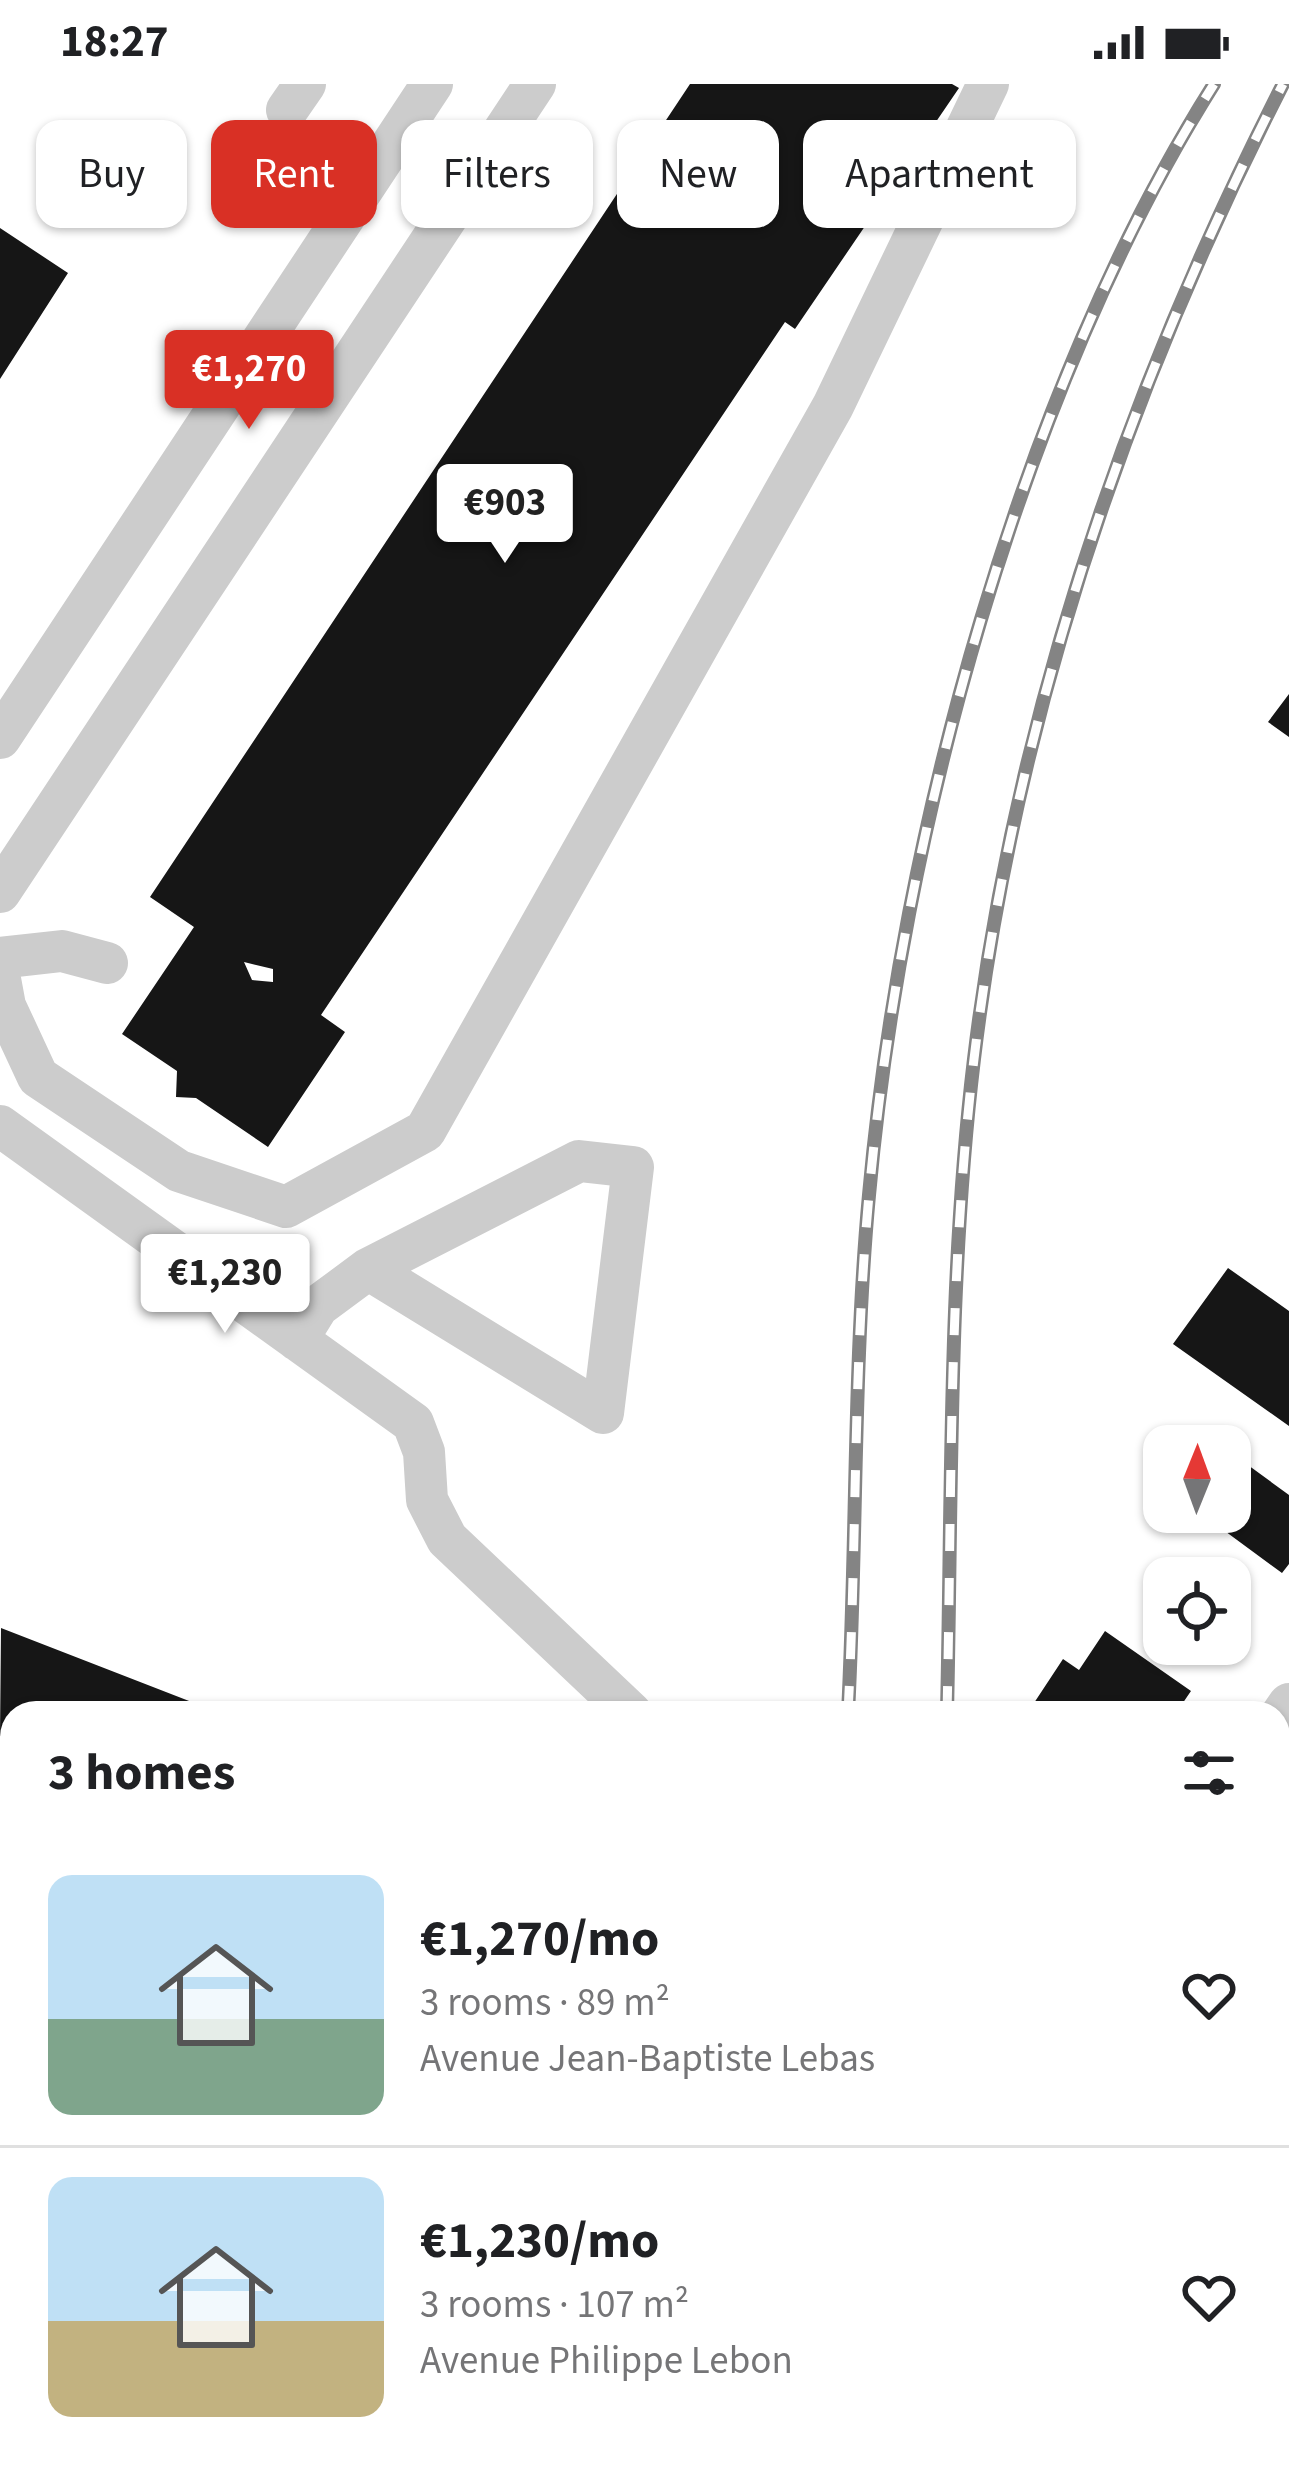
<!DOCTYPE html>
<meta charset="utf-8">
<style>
:root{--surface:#fff;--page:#f2f2f2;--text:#202124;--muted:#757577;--line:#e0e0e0;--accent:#d93025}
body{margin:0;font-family:"Source Sans 3",sans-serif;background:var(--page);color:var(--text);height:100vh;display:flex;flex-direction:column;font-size:45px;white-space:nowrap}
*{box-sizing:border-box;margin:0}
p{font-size:39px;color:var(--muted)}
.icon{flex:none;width:66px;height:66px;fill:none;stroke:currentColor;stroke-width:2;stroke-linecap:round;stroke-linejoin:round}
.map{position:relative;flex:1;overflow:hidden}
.drawer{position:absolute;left:0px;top:1617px;width:1290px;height:771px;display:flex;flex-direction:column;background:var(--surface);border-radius:36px 36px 0 0;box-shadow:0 3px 9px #0004}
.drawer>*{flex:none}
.top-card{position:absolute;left:36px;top:36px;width:1218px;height:108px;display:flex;gap:24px}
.needle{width:78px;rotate:1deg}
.fabs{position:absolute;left:1143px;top:1341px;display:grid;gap:24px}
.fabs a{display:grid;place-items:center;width:108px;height:108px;border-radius:24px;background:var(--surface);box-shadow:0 3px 9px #0004;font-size:60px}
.price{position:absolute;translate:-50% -102px;padding:0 27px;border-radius:12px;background:#fff;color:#222;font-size:39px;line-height:78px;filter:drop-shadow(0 3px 6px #0008)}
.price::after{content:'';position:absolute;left:50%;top:72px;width:36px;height:27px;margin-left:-18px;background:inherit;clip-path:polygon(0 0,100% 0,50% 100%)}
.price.active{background:var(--accent);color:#fff}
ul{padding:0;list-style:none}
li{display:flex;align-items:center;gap:36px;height:300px;padding:0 48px}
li+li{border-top:3px solid var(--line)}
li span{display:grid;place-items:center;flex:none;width:336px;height:240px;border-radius:24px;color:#555}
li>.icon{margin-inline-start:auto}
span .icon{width:144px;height:144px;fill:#fffc;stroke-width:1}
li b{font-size:51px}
h2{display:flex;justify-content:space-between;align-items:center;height:144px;padding:0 48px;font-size:51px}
.tag{padding:0 42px;border-radius:24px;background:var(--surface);box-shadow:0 3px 9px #0004;font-size:42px;line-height:108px}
.tag.active{background:var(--accent);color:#fff}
.status{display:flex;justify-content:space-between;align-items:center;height:84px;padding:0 60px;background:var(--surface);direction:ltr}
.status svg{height:33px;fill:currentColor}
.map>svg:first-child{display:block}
</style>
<div class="status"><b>18:27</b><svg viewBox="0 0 49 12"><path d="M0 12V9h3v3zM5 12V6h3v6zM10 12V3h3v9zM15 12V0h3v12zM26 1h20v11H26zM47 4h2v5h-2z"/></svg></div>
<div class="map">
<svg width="1289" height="2387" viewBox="0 0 1289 2387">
<rect width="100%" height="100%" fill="#fff"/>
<!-- building -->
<path fill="#161616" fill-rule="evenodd" d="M690 0H952L959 4 795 245 785 238 321 931 345 948 268 1063 196 1014 176 1013 177 987 122 950 194 843 150 813ZM244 878 273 885V898L252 896Z
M0 144 68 189 0 295Z
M1289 610V653L1268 638Z
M1228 1184 1289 1227V1342L1173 1260Z
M1230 1368 1289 1411V1480L1282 1489 1199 1428H1230Z
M1 1544 220 1629H12V1656L0 1652Z
M1105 1547 1191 1607 1176 1629H1048L1034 1619 1063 1575 1079 1586Z
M0 1814 12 1818V2072L0 2068Z"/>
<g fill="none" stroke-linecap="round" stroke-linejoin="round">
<!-- minor -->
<path stroke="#ccc" stroke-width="42" d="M287 26 305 0
M0 654 432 0
M0 808 535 0
M0 874 62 867 107 879
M0 895 5 922 38 993 179 1087 286 1123 425 1047 833 322 988 0
M0 1042 413 1339 424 1368 427 1416 447 1455 631 1629
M297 1256 318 1222 368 1185 579 1077 633 1083 603 1329 368 1185
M1278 1636 1289 1620
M0 2272 12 2277
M250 2376 276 2387
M426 2387 431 2376
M729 2387 737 2376"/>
<!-- highway -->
<path stroke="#969696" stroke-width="60" d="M1278 2342 1289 2313"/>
<!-- rail casing -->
<g stroke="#848484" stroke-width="14">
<path id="rail" d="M848 1629C857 1456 853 1284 869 1111 901 752 1020 307 1214 0
M947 1629C952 1411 948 1191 974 975 1015 633 1127 306 1283 0
M585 2387 593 2376
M938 2387V2376"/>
</g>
<!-- rail -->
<use href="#rail" stroke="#fff" stroke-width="9" stroke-dasharray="27" stroke-linecap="butt"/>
</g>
</svg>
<div class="fabs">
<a><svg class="needle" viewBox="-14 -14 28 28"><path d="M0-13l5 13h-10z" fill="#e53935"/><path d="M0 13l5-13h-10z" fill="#757577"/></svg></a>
<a><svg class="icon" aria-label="locate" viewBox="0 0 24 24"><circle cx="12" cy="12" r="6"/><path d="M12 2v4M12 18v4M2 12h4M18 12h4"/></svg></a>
</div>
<b class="price active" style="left:249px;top:348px">€1,270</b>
<b class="price" style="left:505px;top:482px">€903</b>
<b class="price" style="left:225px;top:1252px">€1,230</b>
<div class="top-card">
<a class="tag">Buy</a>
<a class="tag active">Rent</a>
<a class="tag">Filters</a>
<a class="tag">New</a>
<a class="tag">Apartment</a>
</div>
<section class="drawer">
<h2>3 homes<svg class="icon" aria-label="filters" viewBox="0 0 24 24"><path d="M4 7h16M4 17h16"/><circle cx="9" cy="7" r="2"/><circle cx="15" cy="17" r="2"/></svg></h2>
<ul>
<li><span style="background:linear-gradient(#bfe0f5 60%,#7fa58c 0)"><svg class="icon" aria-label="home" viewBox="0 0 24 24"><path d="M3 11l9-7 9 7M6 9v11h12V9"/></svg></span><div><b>€1,270/mo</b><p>3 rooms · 89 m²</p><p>Avenue Jean-Baptiste Lebas</p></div><svg class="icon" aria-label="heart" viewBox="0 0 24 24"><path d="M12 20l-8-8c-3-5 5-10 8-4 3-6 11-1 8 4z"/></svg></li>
<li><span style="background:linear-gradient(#bfe0f5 60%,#c2b280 0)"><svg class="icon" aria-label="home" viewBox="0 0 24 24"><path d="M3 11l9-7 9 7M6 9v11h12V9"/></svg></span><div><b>€1,230/mo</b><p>3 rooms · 107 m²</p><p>Avenue Philippe Lebon</p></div><svg class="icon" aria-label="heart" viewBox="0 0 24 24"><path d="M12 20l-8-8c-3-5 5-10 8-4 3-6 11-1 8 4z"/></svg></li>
</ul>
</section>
</div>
